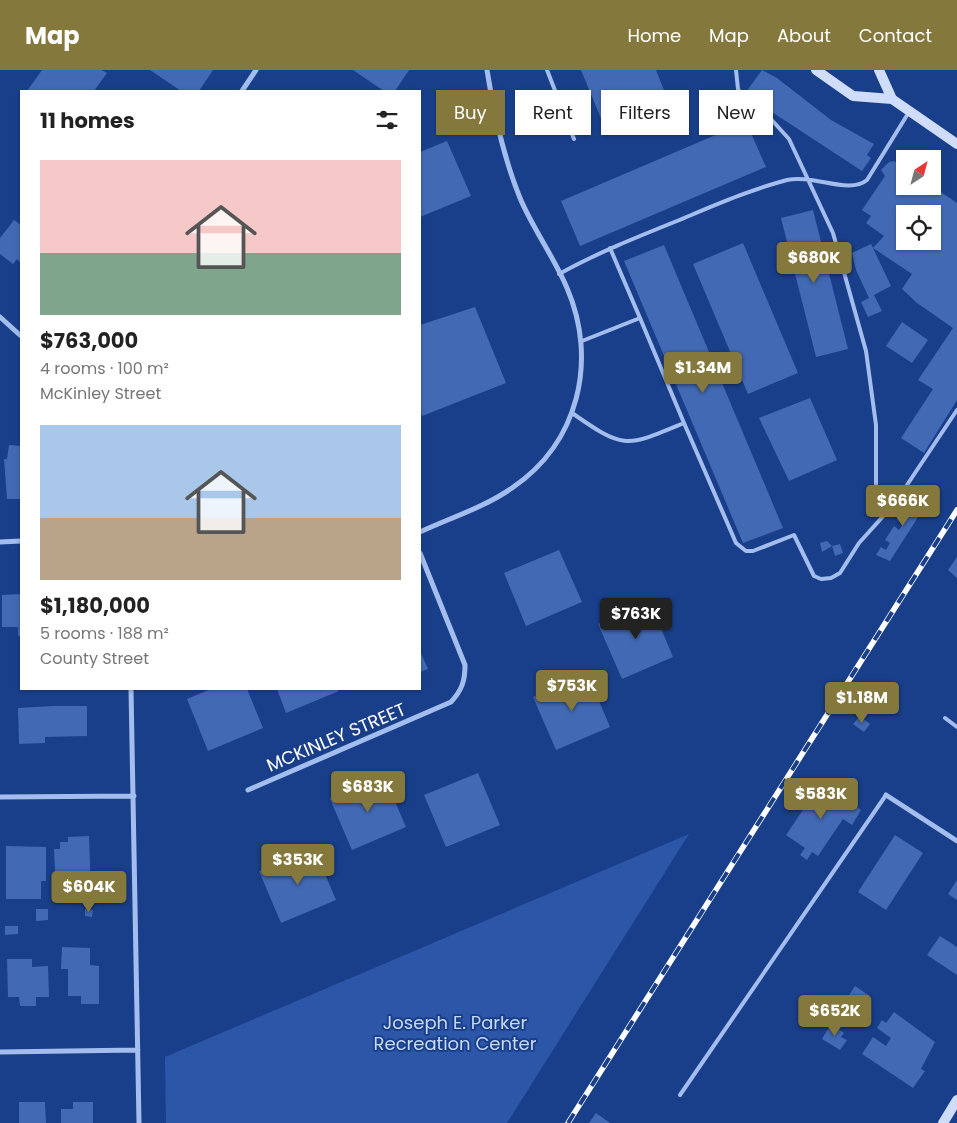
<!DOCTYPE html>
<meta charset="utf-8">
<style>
:root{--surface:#fff;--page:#f2f2f2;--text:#222;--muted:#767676;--accent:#85783d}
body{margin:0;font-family:Poppins,sans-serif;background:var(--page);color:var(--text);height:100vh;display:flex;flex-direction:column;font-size:19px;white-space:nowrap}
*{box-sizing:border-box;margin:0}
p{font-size:16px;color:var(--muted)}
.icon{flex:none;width:28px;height:28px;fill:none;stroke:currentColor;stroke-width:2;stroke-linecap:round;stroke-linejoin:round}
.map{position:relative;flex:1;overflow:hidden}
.sheet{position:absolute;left:20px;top:20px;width:401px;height:600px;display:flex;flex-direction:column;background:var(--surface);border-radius:0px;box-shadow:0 1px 4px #0004}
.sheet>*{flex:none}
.guide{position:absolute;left:436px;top:20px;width:445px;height:45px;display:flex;gap:10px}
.needle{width:32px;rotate:36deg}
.fabs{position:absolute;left:896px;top:80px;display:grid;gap:10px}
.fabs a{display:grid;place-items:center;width:45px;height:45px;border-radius:0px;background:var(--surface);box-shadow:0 1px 4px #0004;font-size:25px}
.price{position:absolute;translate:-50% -42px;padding:0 11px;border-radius:5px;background:var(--accent);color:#fff;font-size:16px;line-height:32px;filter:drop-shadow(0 1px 2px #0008)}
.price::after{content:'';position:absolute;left:50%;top:30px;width:15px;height:11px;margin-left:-8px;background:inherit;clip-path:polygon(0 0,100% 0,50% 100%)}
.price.current{background:#222;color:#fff}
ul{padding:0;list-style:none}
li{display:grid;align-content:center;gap:10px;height:265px;padding:0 20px}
li span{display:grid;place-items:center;height:155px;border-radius:0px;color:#555}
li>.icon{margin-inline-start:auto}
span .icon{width:90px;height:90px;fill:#fffc;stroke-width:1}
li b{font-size:21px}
h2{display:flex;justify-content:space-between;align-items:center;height:60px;padding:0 20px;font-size:21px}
.tag{padding:0 18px;border-radius:0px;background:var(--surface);box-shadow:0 1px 4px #0004;font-size:18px;line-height:45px}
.tag.current{background:var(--accent);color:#fff}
header{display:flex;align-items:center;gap:30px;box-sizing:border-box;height:70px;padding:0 25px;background:var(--accent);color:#fff}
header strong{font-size:24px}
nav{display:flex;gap:28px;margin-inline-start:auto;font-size:18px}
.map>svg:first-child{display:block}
</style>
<header>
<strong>Map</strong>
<nav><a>Home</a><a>Map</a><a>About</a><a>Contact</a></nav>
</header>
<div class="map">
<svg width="957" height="1053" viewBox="0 0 957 1053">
<rect width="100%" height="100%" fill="#193f8a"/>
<!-- green -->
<path fill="#2c57a9" d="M689 764 507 1053H166L165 987Z"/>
<!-- building -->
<path fill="#4269b3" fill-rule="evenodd" d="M42 0H102L107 3 94 21H27Z
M150 0H213L199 21H181Z
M353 0H409L395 21H384Z
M581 0H656L671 38 607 63Z
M762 0 777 8 831 50 874 74 867 85 871 88 862 101 758 33 746 22Z
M746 52 766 97 580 176 561 131Z
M447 71 471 126 420 147V82Z
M894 91 905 98V116H932L957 133V330L924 383 901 368 933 319 918 310 953 258 917 233 902 219 912 204 873 178 891 216 874 225 882 241 868 247 861 232 869 228 856 200 852 183 871 174 873 178 884 166 866 153 871 146 862 140 885 106 881 100 889 92ZM905 144H932V171H905Z
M813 140 848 279 816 287 781 148Z
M14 150 21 155V193L17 189 13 194 0 184V168Z
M743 173 798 303 748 324 693 194Z
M664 175 783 458 743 473 624 191Z
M475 237 506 313 422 346 420 341V255Z
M902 252 928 270 912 293 886 276Z
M810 328 837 390 789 411 759 348Z
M9 375 21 376V429H7L4 389H7Z
M916 421 929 430 890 491 876 485 881 477 886 480 890 473 885 470 894 456 899 460 903 454 897 450 907 436 912 439 917 431 911 428Z
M827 471 832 476 822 482 820 473Z
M840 474 843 483 835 486 832 476Z
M559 480 582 532 526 556 504 503Z
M957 487V508L948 500Z
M21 524V566H18V557H2V525Z
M650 532 673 587 622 609 598 554Z
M420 581 428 599 420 602Z
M588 605 610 657 556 680 533 627Z
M211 619H247L263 658 208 681 187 629Z
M277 619H338L339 621 286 643Z
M54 636H87V666L45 667V673L19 674 18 638Z
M860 646 870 654 864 662 853 654Z
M478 703 500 755 446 777 424 725Z
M384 706 406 757 352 780 330 729Z
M821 713 861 740 852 755 843 749 818 786 812 782 807 790 800 785 805 778 786 765Z
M895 765 923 783 886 840 858 822Z
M89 766 91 824 56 825 54 779H60V772H68V767Z
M6 776 46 777V811H41V829H6Z
M314 778 336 830 281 853 259 801Z
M957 810V830L948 824Z
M36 839H48V850L36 851Z
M85 839 93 840 92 847 85 846Z
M5 856H18V864L5 865Z
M940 866 957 877V905L927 885Z
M62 877 90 878V895L99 896V934H81V926H68V899H61Z
M7 889H32V897L48 896 49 927H36V936H20L19 927H8Z
M855 916 870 926 861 940 846 930Z
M894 942 935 972 921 999 925 1001 913 1018 862 984 873 967 886 976 891 968 877 958 882 950 886 953Z
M831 954 844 963 841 967 847 970 840 980 822 969Z
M19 1032H45L46 1053H19Z
M73 1032H93V1053H61V1039H73Z
M596 1043 610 1053H589Z"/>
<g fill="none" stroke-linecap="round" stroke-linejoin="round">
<!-- lane -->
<path stroke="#a3bdee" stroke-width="4" d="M547 0 574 69
M736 0 738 19 745 33 769 47 789 69 833 163 866 281 876 355V418L878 429 889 441
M559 204C597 183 637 167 677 151 713 136 749 120 787 110 813 104 849 125 867 110L909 42
M582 271 640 248 610 178
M572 343C625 380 626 377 684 353L640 248
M684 353 736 473 746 481H753L794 465 814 506 821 509 831 508 840 503 859 473 895 433 957 340
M945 648 957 657
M680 1025 886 725"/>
<!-- street -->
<path stroke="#a3bdee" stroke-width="5" d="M242 21 256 0
M0 247 21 266
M420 462C450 448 485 437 512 418 579 373 598 290 567 218 554 187 533 159 520 128 503 86 494 44 487 0
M0 472 21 471
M131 619 139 1053
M248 720 451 632C462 620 465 611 465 595L420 483
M886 725 957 771
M0 727 134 726
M0 982 138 980"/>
<!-- secondary -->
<path stroke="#d0ddfa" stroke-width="10" d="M816 0 853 26 892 29 957 74
M879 0 892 29
M943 1053 957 1030"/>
<!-- rail casing -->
<g stroke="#fff" stroke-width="5.5">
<path id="rail" d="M568 1053 957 440"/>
</g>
<!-- rail -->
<use href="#rail" stroke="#193f8a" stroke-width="4" stroke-dasharray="11" stroke-linecap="butt"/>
</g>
<g text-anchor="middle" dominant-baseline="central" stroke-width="4" stroke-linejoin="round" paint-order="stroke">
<!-- street labels -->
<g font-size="18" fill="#fff" stroke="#193f8a">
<text transform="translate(336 667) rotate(-23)">MCKINLEY STREET</text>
</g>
<!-- park labels -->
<g font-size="18" fill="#c8dafa" stroke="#193f8a">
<text x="455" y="952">Joseph E. Parker<tspan x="455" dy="21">Recreation Center</tspan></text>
</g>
</g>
</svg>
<div class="fabs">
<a><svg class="needle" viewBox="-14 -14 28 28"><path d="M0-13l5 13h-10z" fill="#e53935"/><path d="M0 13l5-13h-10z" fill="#767676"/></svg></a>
<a><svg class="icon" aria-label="locate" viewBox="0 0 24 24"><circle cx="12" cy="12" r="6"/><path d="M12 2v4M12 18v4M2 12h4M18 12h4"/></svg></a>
</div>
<b class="price" style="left:814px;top:214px">$680K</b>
<b class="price" style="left:703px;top:324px">$1.34M</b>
<b class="price" style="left:903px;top:457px">$666K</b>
<b class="price current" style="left:636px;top:570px">$763K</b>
<b class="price" style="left:572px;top:642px">$753K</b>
<b class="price" style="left:862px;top:654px">$1.18M</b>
<b class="price" style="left:368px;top:743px">$683K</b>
<b class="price" style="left:821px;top:750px">$583K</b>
<b class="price" style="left:298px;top:816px">$353K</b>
<b class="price" style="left:89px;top:843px">$604K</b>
<b class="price" style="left:835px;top:967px">$652K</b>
<div class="guide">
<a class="tag current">Buy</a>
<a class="tag">Rent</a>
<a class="tag">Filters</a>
<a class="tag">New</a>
</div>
<section class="sheet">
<h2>11 homes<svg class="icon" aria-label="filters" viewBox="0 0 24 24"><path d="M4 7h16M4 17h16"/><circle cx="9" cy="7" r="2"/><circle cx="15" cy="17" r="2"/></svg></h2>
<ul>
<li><span style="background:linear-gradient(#f6c9c9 60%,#7fa58c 0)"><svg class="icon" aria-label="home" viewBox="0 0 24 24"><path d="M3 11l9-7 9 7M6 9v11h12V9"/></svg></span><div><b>$763,000</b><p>4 rooms · 100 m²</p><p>McKinley Street</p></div></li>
<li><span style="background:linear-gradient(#a9c7e8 60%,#b9a48a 0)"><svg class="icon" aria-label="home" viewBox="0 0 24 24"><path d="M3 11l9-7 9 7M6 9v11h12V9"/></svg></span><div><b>$1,180,000</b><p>5 rooms · 188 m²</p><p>County Street</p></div></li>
</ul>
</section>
</div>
